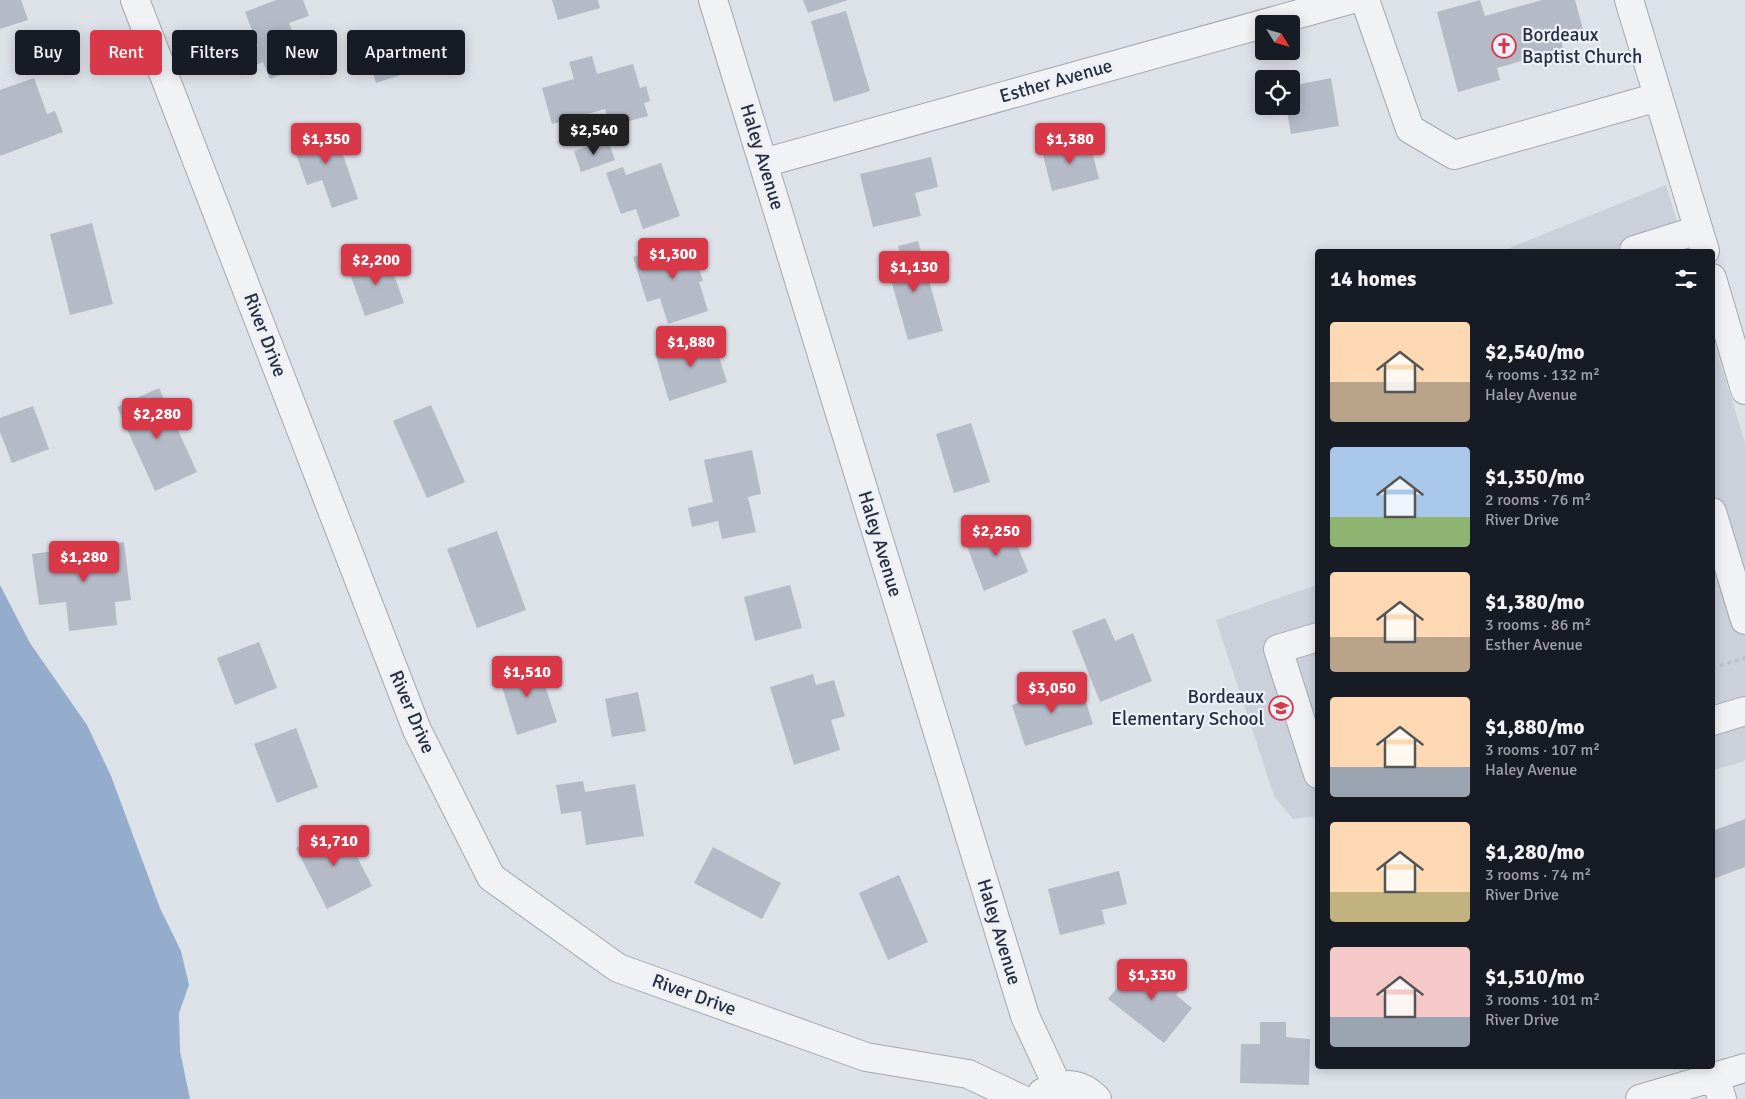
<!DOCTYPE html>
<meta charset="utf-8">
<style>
:root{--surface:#171b24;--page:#20242c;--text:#f1f3f6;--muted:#9ea1a6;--accent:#d83847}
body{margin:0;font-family:Signika,sans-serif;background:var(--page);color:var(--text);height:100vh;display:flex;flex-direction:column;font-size:19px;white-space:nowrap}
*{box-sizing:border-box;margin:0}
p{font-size:16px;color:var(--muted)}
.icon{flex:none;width:28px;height:28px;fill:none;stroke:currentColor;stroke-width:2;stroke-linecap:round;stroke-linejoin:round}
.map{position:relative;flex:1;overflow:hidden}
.panel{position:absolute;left:1315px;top:249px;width:400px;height:820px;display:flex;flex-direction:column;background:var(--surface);border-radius:5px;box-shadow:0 2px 12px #0003}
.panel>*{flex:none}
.top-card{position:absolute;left:15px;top:30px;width:475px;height:45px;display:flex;gap:10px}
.needle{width:32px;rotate:127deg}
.buttons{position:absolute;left:1255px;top:15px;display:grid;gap:10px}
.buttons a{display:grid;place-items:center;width:45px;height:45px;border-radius:5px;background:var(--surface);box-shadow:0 2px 12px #0003;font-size:25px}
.price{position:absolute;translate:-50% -42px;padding:0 11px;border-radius:5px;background:var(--accent);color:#fff;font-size:16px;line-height:32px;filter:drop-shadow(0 1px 2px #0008)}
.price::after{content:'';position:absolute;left:50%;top:30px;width:15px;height:11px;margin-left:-8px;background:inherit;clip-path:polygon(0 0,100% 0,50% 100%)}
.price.on{background:#222;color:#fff}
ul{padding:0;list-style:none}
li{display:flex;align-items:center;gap:15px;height:125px;padding:0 15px}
li span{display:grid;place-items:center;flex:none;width:140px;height:100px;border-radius:5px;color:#555}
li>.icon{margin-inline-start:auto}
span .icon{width:60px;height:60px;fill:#fffc;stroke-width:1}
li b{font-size:21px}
h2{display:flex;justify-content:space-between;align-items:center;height:60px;padding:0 15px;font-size:21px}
.tag{padding:0 18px;border-radius:5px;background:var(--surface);box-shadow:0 2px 12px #0003;font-size:18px;line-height:45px}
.tag.on{background:var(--accent);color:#fff}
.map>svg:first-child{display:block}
</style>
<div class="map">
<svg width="1745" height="1099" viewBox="0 0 1745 1099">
<rect width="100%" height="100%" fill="#dde1e8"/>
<!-- built -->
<path fill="#cbd0db" d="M1666 185 1686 251H1502Z
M1712 336 1745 443V761L1713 770Z
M1317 585V816L1293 819 1274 796 1216 620Z"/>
<!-- water -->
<path fill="#95adcc" d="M0 585 30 643 87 725 111 776 160 908 181 951 189 985 179 1013 180 1051 190 1099H0Z"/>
<!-- building -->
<path fill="#b4bac6" d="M0 0H21L28 20 0 29Z
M276 0H303L309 16 289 23 305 66 270 79 263 62 256 65 249 49 258 46 245 12Z
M552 0H598L600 8 558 20Z
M803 0H848L808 13Z
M1480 0 1485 16 1542 0H1575L1585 37 1562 43 1563 49 1497 68 1500 80 1458 92 1437 12Z
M846 11 870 91 834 102 811 21Z
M422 31 432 65 376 83 365 49Z
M592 56 597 74 633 64 640 88 646 86 650 101 644 103 648 116 610 126 605 109 552 124 542 88 574 79 569 62Z
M34 78 47 114 55 111 63 132 0 156V90Z
M1331 78 1339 126 1291 134 1286 106H1291V86Z
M333 125 358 199 332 208 322 180 307 185 291 140Z
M1089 139 1099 179 1052 191 1042 151Z
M608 140 615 160 581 172 574 151Z
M931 157 938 187 915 193 921 216 873 227 860 174Z
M661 163 680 216 643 229 636 209 621 214 606 173 623 167 626 175Z
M92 223 113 304 70 315 50 234Z
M689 239 703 281 699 282 708 311 668 324 660 298 647 302 633 257Z
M918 241 943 331 908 340 887 266 902 261 898 246Z
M387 255 404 303 365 316 348 268Z
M712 335 727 382 669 401 655 353Z
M159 388 197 472 155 491 117 407Z
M431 405 465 482 427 498 393 421Z
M33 406 49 449 12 463 0 432V418Z
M971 423 990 482 954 493 936 434Z
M752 450 761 494 748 497 756 532 722 539 718 521 692 527 688 508 713 502 704 460Z
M1009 524 1028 572 984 591 965 541Z
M497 531 526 610 477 628 447 549Z
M124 542 131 600 115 602 117 625 69 631 66 602 39 605 32 554Z
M790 585 802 628 755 641 744 597Z
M1105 618 1115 641 1133 633 1152 681 1100 702 1072 631Z
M259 642 277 688 235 705 217 658Z
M537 661 557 722 517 735 498 674Z
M813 674 816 685 834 680 845 716 831 720 840 750 794 765 770 687Z
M1080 683 1093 724 1025 746 1012 705Z
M638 692 646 731 612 737 605 699Z
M296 728 318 787 277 803 254 744Z
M583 781 585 792 635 784 644 836 586 845 581 811 561 814 556 785Z
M1745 819V867L1713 879 1712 831Z
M341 825 372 886 327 909 296 848Z
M713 847 781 883 762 919 694 883Z
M1119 871 1127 904 1102 910 1105 924 1060 935 1048 889Z
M899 875 928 942 888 960 859 893Z
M1138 962 1157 978 1166 967 1186 983 1176 995 1192 1008 1164 1043 1108 999Z
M1260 1022H1286V1037L1310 1039 1309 1085 1240 1083 1241 1044H1260Z"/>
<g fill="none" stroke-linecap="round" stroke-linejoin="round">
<!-- minor casing -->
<g stroke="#a2a8b2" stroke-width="30">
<path id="minor" d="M135 0 417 730 491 877 618 968 866 1057 968 1074 1021 1099
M713 0 1025 1016 1057 1085
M1365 0 1410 129 1454 155 1658 97
M1629 0 1705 251
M763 163 1349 0
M1634 251V250L1698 230
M1712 278 1745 390
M1712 512 1745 620
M1318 637 1278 649 1318 774
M1712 721 1745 711
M1715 1076 1722 1099
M1042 1093C1061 1081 1081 1082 1097 1099
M1640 1099 1745 1068"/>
</g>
<!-- path -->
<path stroke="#bbbfc7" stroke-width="3" stroke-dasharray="4 4" stroke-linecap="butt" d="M1712 659 1715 667
M1712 668 1745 658"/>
<!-- minor -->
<use href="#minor" stroke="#f0f2f6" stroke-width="28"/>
</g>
<!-- icons -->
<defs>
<g id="church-ring" transform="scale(1.25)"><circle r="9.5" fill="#edf0f6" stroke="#d83847" stroke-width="1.5"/><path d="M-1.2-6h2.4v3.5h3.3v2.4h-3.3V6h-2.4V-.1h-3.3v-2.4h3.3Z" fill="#d83847"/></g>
<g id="school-ring" transform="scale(1.25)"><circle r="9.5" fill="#edf0f6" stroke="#d83847" stroke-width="1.5"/><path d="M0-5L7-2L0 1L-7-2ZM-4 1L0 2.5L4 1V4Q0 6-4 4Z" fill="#d83847"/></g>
</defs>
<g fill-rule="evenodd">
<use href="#church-ring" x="1504" y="46"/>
<use href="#school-ring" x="1281" y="708"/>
</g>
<g text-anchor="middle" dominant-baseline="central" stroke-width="4.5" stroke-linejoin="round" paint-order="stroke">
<!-- poi labels -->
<g font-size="19" fill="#262e40" stroke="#edf0f6" text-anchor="start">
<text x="1522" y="35">Bordeaux<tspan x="1522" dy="22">Baptist Church</tspan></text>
<text x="1264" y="697" text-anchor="end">Bordeaux<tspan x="1264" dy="22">Elementary School</tspan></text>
</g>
<!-- street labels -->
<g font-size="19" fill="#262e40" stroke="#edf0f6">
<text transform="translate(1056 81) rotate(-16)">Esther Avenue</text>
<text transform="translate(762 157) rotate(73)">Haley Avenue</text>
<text transform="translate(265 335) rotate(69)">River Drive</text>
<text transform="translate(880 544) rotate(73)">Haley Avenue</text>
<text transform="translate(412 712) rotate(67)">River Drive</text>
<text transform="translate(999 932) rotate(73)">Haley Avenue</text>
<text transform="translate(694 995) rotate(20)">River Drive</text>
</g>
</g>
</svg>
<div class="buttons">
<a><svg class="needle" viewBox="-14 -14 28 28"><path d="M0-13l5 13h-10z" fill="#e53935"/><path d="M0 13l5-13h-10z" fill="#9ea1a6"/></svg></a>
<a><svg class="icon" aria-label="locate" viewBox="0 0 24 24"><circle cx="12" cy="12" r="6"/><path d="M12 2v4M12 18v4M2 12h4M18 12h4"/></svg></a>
</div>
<b class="price on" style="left:594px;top:156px">$2,540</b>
<b class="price" style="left:326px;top:165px">$1,350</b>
<b class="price" style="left:1070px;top:165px">$1,380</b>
<b class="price" style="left:673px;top:280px">$1,300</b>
<b class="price" style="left:376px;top:286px">$2,200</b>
<b class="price" style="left:914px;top:293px">$1,130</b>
<b class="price" style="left:691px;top:368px">$1,880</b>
<b class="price" style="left:157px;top:440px">$2,280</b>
<b class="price" style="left:996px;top:557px">$2,250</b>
<b class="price" style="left:84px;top:583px">$1,280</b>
<b class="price" style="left:527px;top:698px">$1,510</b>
<b class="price" style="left:1052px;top:714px">$3,050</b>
<b class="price" style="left:334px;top:867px">$1,710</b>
<b class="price" style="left:1152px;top:1001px">$1,330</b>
<div class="top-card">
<a class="tag">Buy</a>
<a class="tag on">Rent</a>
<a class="tag">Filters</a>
<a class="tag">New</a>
<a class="tag">Apartment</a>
</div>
<section class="panel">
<h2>14 homes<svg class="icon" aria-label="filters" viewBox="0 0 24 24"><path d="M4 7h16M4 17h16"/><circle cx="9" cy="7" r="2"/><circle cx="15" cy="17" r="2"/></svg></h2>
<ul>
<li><span style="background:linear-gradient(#ffd9b3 60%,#b9a48a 0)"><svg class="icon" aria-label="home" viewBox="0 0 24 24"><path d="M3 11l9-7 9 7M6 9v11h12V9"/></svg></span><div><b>$2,540/mo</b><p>4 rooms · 132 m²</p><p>Haley Avenue</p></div></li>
<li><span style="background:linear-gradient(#a9c7e8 70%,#8fb573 0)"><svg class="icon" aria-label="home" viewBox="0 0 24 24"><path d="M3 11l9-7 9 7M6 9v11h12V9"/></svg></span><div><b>$1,350/mo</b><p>2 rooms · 76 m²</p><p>River Drive</p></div></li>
<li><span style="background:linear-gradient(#ffd9b3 65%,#b9a48a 0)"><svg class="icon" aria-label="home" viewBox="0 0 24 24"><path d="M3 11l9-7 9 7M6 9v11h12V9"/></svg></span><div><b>$1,380/mo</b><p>3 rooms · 86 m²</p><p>Esther Avenue</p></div></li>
<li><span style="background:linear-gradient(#ffd9b3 70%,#9aa5b1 0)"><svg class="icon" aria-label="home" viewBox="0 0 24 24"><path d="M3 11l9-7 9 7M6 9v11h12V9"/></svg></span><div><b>$1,880/mo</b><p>3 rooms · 107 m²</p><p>Haley Avenue</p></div></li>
<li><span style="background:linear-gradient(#ffd9b3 70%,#c2b280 0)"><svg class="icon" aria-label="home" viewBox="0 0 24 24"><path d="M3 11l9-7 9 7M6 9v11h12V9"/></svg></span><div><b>$1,280/mo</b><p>3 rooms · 74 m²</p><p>River Drive</p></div></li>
<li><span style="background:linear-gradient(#f6c9c9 70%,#9aa5b1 0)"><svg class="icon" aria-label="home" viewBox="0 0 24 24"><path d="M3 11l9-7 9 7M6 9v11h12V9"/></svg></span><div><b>$1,510/mo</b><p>3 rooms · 101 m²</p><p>River Drive</p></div></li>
</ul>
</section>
</div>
